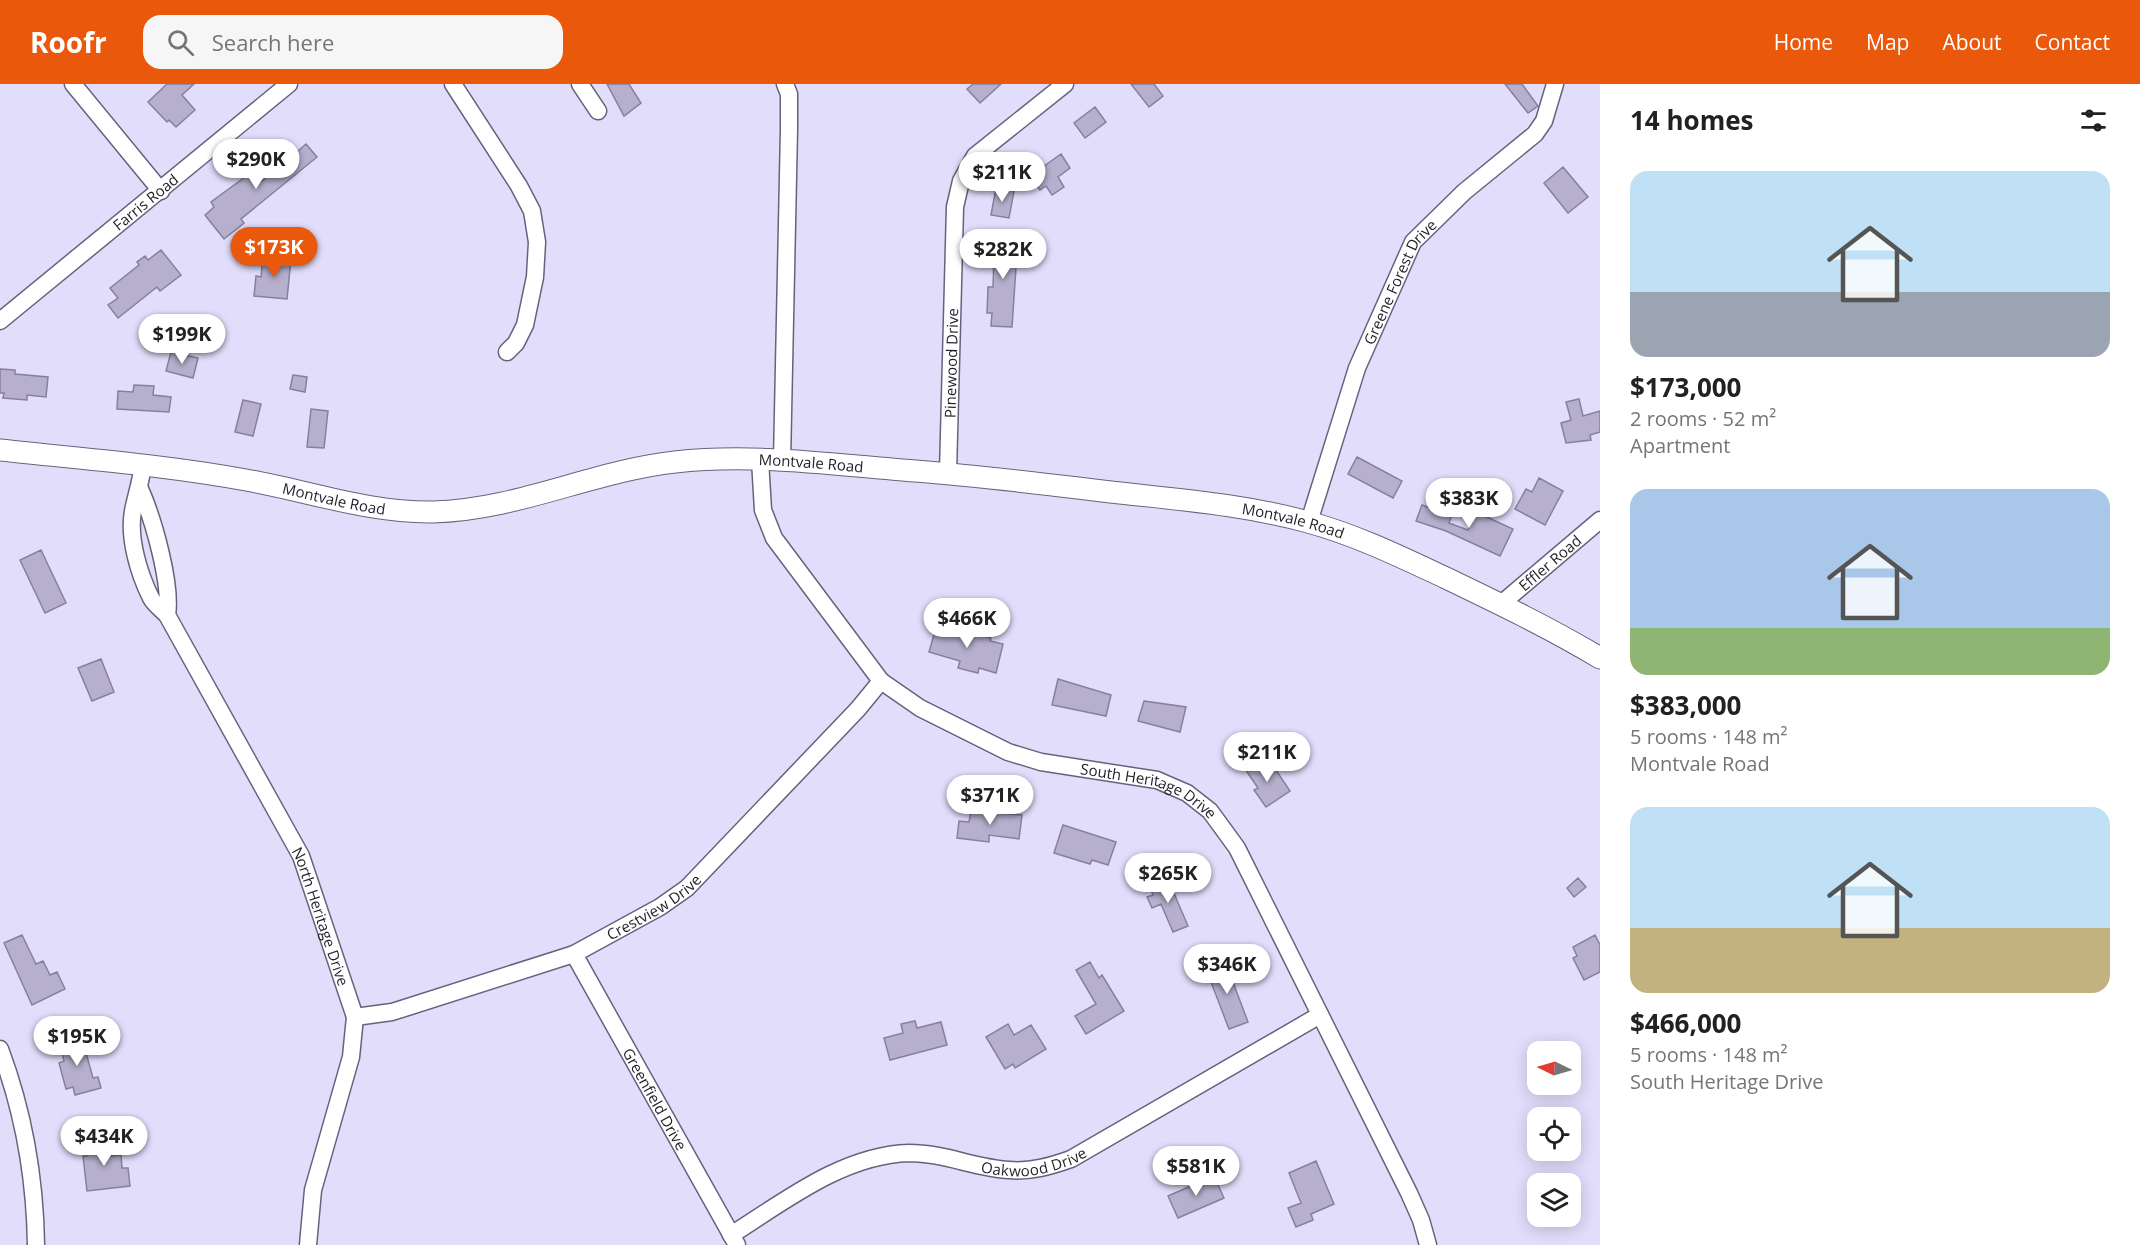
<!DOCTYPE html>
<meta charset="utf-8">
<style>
:root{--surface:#fff;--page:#f6f6f6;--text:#202124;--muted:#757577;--accent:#ea580c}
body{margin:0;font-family:"Open Sans",sans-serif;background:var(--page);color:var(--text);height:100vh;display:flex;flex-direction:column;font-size:22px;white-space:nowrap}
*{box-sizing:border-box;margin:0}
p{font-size:20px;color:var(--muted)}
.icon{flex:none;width:33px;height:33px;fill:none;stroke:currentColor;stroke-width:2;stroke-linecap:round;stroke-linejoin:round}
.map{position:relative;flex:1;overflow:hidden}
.drawer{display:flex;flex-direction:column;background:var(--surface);width:540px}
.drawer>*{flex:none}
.needle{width:39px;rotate:275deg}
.tools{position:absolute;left:1527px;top:957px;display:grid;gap:12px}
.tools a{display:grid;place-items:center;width:54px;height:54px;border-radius:12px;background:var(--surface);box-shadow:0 3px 15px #0003;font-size:30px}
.price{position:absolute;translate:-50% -51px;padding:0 14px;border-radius:21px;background:#fff;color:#222;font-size:20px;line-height:39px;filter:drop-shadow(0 2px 3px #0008)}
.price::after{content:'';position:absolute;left:50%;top:36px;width:18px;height:14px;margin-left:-9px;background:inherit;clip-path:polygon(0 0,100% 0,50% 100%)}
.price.on{background:var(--accent);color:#fff}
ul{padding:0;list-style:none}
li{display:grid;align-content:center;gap:12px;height:318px;padding:0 30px}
li span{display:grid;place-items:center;height:186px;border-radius:18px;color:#555}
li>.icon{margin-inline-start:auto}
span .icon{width:108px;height:108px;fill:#fffc;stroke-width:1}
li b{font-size:26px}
h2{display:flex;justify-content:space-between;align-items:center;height:72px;padding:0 30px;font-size:26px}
header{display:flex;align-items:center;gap:36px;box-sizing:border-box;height:84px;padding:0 30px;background:var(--accent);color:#fff}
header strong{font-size:28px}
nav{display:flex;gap:33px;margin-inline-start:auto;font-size:21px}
.search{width:420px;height:54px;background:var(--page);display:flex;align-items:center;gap:15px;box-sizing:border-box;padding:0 21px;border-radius:18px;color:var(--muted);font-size:22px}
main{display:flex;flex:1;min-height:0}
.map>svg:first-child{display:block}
</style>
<header>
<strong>Roofr</strong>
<div class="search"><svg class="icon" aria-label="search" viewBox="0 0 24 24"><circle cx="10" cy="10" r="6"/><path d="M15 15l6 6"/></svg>Search here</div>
<nav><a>Home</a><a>Map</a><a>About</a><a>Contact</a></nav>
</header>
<main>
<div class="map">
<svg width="1600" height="1161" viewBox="0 0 1600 1161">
<rect width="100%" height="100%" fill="#e3ddfc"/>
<!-- building -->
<path fill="#b6b0ce" stroke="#86809c" stroke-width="1.5" d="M167 0H194L182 11 195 26 176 43 169 36 167 38 148 18Z
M607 0H629L641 19 624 32Z
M973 0H1001L980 19 967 5Z
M1131 0H1154L1163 12 1149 23Z
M1505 0H1522L1538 22 1528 29Z
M1095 23 1106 38 1085 54 1074 39Z
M289 58 297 68 306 60 317 73 241 135 244 139 224 155 205 131 214 123 211 118 252 88 261 98 281 81 273 71Z
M1061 70 1070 84 1058 93 1064 103 1052 111 1046 102 1040 106 1030 92Z
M1563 83 1588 113 1568 129 1544 99Z
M996 104 1014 107 1009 134 991 131Z
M989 152 1018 154 1012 243 991 242 992 229H987L988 203H993L994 172 987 171Z
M161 166 181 191 160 207 157 203 118 234 108 221 118 214 110 204 139 181 137 178 145 172 148 176Z
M263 172 291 175 287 215 254 212 256 192 261 193Z
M171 268 198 274 193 294 166 287Z
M0 285 15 286V290L48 293 46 313 27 311V316L3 314 4 309H0Z
M293 291 307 293 305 308 290 305Z
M134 301 154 302 153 311 171 313 169 328 117 325 118 307 133 308Z
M1579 315 1583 332 1600 327V348L1590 351 1591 356 1566 359 1561 339 1571 336 1566 318Z
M243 316 261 320 253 352 235 348Z
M311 325 328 327 324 364 307 363Z
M1357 373 1402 397 1393 414 1348 390Z
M1539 394 1563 407 1545 441 1515 425 1526 405 1532 408Z
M1422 421 1433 425 1434 421 1453 428 1449 439 1468 446 1476 428 1513 445 1500 472 1446 447 1416 437Z
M41 466 66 519 45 529 20 476Z
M937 540 991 554 990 557 1003 560 996 589 979 584 978 589 958 584 960 577 929 568Z
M101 575 114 608 92 617 78 584Z
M1058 595 1111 611 1106 632 1052 621Z
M1144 617 1186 623 1180 648 1138 637Z
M1261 674 1269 686 1274 683 1290 707 1266 723 1254 706 1258 704 1245 685Z
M971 727 1022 731 1019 755 989 751V758L957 754 959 737 969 738Z
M1063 741 1116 758 1108 781 1092 776 1090 780 1054 769Z
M1167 793 1188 842 1173 848 1161 820 1152 824 1147 813 1153 811 1149 801Z
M1578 794 1586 803 1574 813 1567 804Z
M22 851 36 880 43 877 50 891 57 888 65 905 32 921 4 859Z
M1595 851 1600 861V888L1584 896 1573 874 1577 872 1573 863Z
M1225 877 1248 938 1229 945 1206 885Z
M1090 878 1099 894 1102 891 1124 927 1086 950 1075 932 1096 920 1076 886Z
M915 937 917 944 941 938 947 961 890 976 884 954 903 949 901 940Z
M1008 940 1014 951 1031 941 1046 965 1015 984 1013 980 1005 985 986 953Z
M81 951 93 994 98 993 101 1004 75 1011 73 1003 66 1005 59 979 64 977 59 957Z
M109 1053 111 1072 121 1071 122 1084H128L130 1102 87 1107 83 1072H87L85 1056Z
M1316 1077 1334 1120 1311 1130 1313 1136 1296 1143 1288 1124 1301 1119 1289 1089Z
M1214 1092 1224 1114 1178 1134 1168 1112Z"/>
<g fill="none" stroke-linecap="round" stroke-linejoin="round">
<!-- minor casing -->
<g stroke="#67627c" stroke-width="19">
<g id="minor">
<path d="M73 0 161 107"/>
<path d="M453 0 519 102 532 127 537 158 535 193 525 241 516 259 507 268"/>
<path d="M580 0 598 27"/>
<path id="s1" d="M0 237 289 0"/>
<path id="s2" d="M760 376 763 426 774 454 881 597 920 624 1008 668 1041 678 1157 696 1187 709 1210 727 1237 764 1409 1109 1421 1136 1428 1161"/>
<path d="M782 377 789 45V10L785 0"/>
<path id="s3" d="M143 381C141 397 136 412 133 427 128 454 139 490 151 514 154 520 162 526 167 531L301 772 355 933 351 973 313 1106 308 1161"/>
<path id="s4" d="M948 389 955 123 961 97 975 72 1065 0"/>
<path d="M140 405C153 434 172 500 167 531"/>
<path id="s5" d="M1309 438 1357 284 1413 158 1464 108 1535 50 1544 37 1555 0"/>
<path id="s6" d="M1501 520 1600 436"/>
<path id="s7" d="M574 870 737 1161"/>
<path id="s8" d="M355 933 392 928 574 870 660 823 687 804 858 625 881 597"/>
<path d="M0 965C24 1029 35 1092 36 1161"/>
<path id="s9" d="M731 1151C785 1117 843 1071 909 1069 944 1069 975 1084 1009 1086 1031 1088 1051 1082 1071 1075L1320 931"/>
</g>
</g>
<!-- major casing -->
<g stroke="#67627c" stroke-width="23">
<g id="major">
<path id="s10" d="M0 366C82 375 165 381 246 396 309 407 369 429 433 428 517 426 593 387 675 378 754 369 836 381 915 387 983 392 1052 401 1120 409 1183 416 1246 421 1308 438 1356 451 1401 473 1446 494 1498 519 1550 544 1600 574"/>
</g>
</g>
<!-- minor -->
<use href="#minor" stroke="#fff" stroke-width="16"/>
<!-- major -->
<use href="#major" stroke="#fff" stroke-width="21"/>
</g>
<g text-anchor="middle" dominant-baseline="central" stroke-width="4.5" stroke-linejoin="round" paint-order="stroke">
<!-- street labels -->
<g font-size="15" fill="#211e29" stroke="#f0edfa">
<text stroke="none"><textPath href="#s1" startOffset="188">Farris Road</textPath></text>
<text stroke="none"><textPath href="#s5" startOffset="258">Greene Forest Drive</textPath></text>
<text stroke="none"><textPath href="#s4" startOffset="110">Pinewood Drive</textPath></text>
<text stroke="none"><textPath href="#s10" startOffset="822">Montvale Road</textPath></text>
<text stroke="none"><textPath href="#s10" startOffset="338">Montvale Road</textPath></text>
<text stroke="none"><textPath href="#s10" startOffset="1308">Montvale Road</textPath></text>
<text stroke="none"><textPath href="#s6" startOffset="64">Effler Road</textPath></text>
<text stroke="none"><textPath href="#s2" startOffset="552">South Heritage Drive</textPath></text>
<text stroke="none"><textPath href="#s8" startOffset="321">Crestview Drive</textPath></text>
<text stroke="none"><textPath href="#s3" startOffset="500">North Heritage Drive</textPath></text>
<text stroke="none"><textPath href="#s7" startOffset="166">Greenfield Drive</textPath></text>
<text stroke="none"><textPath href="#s9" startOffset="326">Oakwood Drive</textPath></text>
</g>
</g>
</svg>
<div class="tools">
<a><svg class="needle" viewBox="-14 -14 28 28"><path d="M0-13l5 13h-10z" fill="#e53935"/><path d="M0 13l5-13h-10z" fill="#757577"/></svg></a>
<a><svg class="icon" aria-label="locate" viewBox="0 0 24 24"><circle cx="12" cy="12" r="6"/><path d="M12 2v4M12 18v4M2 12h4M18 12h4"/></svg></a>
<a><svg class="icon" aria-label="layers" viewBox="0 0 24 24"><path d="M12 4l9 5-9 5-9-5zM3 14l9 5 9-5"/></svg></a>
</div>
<b class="price" style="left:256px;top:106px">$290K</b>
<b class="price" style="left:1002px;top:119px">$211K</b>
<b class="price on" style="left:274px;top:194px">$173K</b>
<b class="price" style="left:1003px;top:196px">$282K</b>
<b class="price" style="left:182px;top:281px">$199K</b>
<b class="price" style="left:1469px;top:445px">$383K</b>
<b class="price" style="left:967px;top:565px">$466K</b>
<b class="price" style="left:1267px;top:699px">$211K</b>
<b class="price" style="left:990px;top:742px">$371K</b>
<b class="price" style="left:1168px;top:820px">$265K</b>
<b class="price" style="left:1227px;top:911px">$346K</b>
<b class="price" style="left:77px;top:983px">$195K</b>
<b class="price" style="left:104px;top:1083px">$434K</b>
<b class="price" style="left:1196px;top:1113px">$581K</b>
</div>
<section class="drawer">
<h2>14 homes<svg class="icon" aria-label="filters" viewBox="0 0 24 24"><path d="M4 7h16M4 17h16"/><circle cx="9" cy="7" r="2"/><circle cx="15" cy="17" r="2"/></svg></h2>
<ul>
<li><span style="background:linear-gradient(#bfe0f5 65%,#9aa5b1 0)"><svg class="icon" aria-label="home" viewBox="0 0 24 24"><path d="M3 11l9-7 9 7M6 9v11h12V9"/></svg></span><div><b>$173,000</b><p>2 rooms · 52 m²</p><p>Apartment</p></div></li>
<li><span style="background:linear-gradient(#a9c7e8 75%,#8fb573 0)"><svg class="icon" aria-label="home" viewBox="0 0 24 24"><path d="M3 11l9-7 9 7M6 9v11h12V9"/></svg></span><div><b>$383,000</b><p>5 rooms · 148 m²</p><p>Montvale Road</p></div></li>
<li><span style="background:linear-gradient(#bfe0f5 65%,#c2b280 0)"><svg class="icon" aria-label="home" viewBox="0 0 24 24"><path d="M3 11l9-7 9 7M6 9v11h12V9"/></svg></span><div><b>$466,000</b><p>5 rooms · 148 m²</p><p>South Heritage Drive</p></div></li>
</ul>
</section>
</main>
